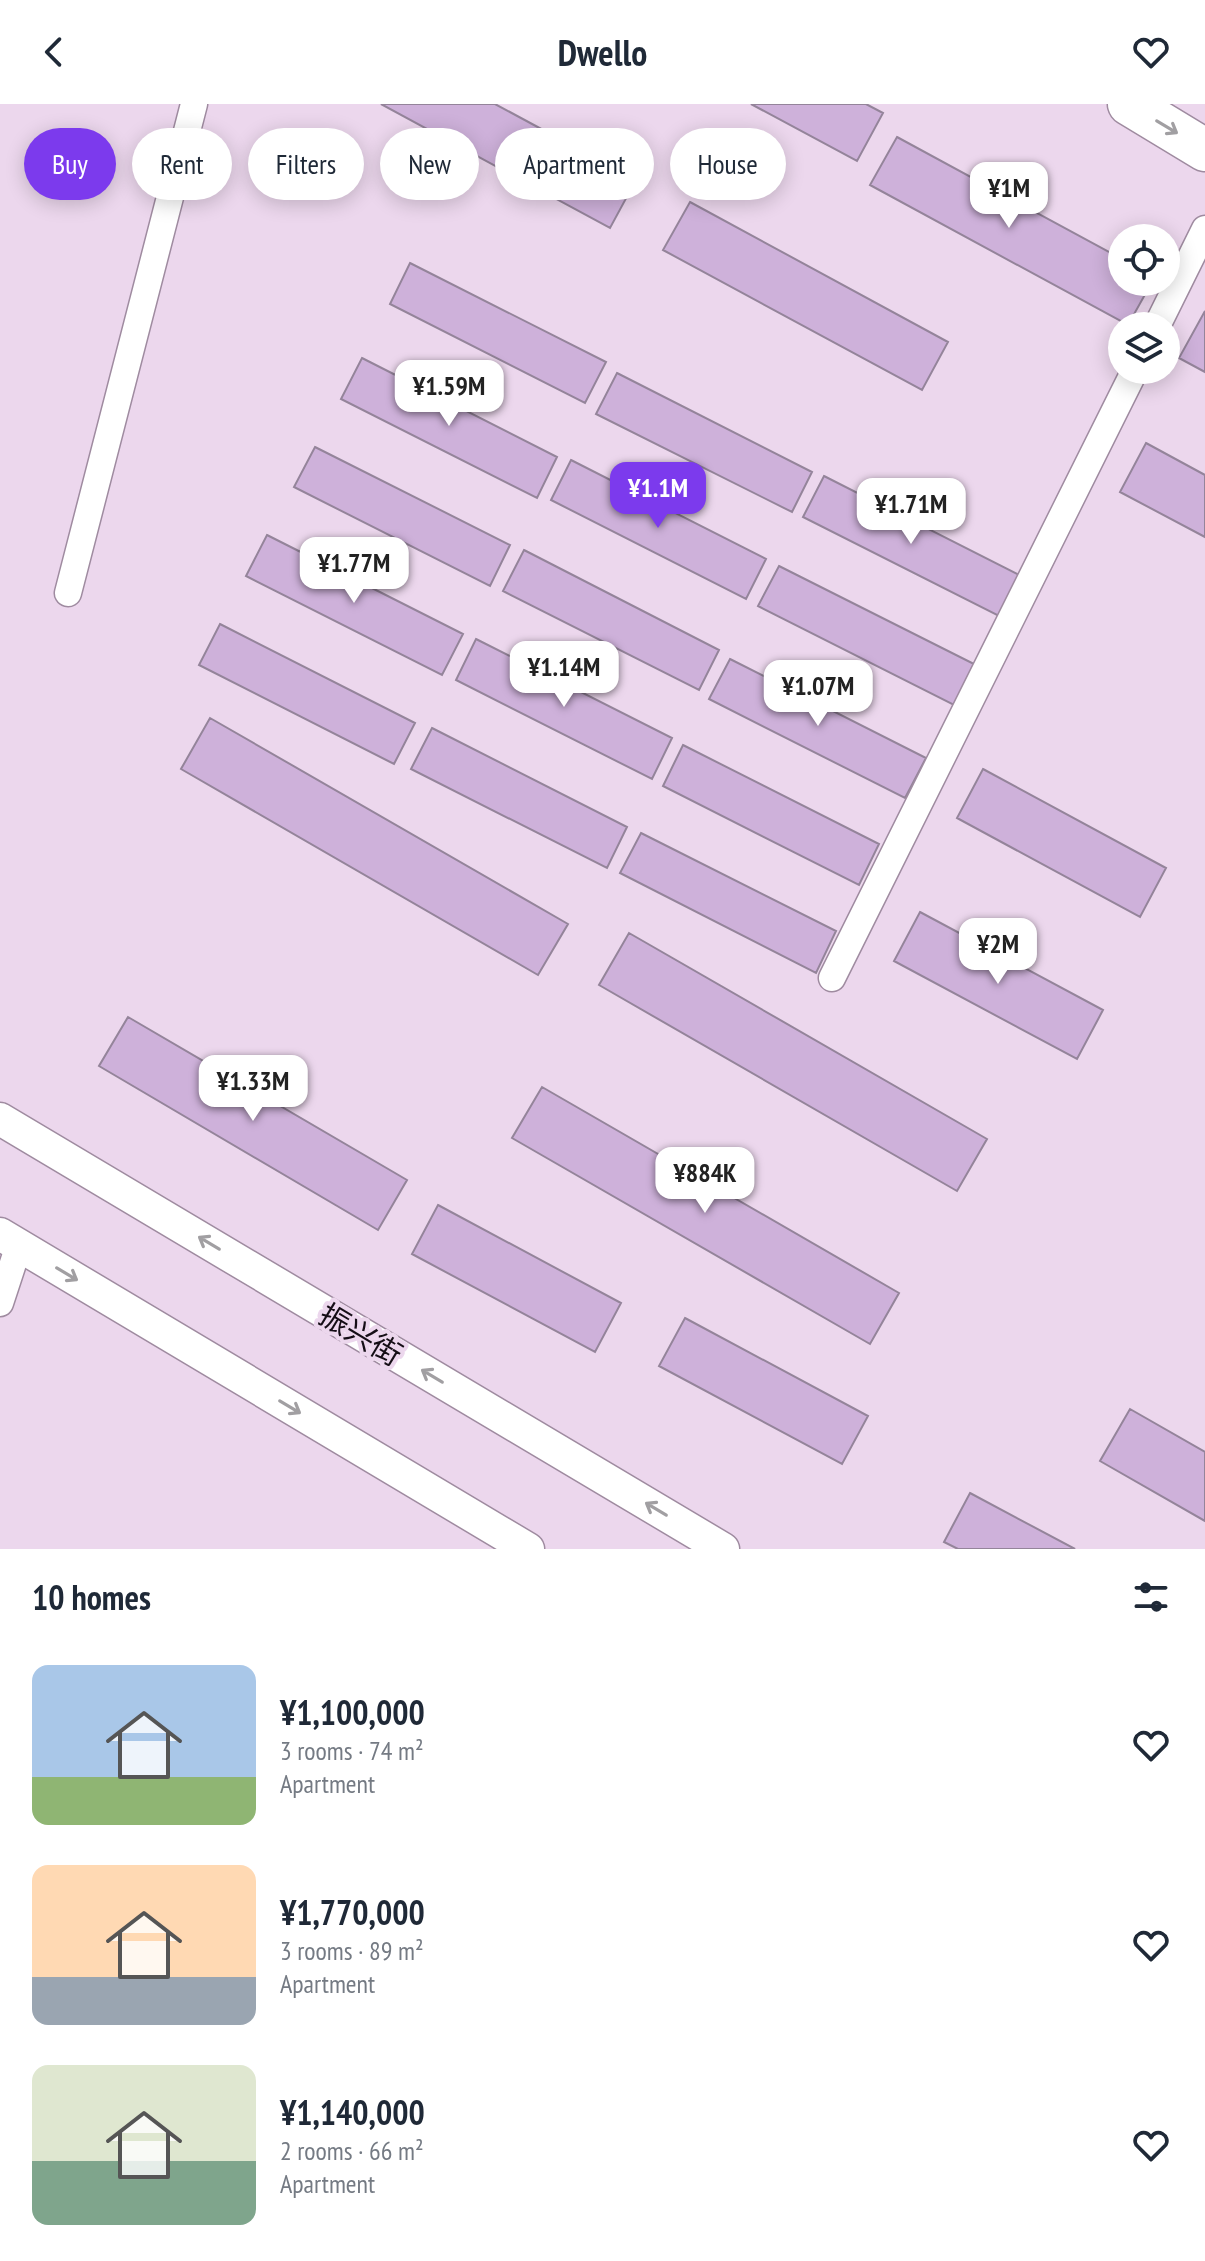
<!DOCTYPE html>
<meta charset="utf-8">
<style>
:root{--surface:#fff;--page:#f6f6f7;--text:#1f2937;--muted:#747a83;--accent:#7c3aed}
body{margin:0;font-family:"PT Sans Narrow","Noto Sans SC",sans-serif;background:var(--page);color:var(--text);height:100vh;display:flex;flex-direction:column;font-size:30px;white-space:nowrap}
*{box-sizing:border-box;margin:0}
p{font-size:26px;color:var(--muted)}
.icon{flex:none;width:44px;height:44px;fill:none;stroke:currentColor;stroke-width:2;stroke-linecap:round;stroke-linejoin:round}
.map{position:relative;height:1445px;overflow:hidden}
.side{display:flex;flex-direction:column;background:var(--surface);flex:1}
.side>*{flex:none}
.hud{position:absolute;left:24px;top:24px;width:800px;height:72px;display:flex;gap:16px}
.controls{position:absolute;left:1108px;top:120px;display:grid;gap:16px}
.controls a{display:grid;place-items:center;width:72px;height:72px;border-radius:50%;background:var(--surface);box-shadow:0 4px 20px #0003;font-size:40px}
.price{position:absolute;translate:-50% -68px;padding:0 18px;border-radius:16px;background:#fff;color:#222;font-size:26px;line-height:52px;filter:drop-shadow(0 2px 4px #0008)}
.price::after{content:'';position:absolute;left:50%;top:48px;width:24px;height:18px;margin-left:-12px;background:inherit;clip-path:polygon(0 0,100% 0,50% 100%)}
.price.current{background:var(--accent);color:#fff}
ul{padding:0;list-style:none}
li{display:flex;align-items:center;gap:24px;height:200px;padding:0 32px}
li span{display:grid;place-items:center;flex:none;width:224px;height:160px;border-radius:16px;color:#555}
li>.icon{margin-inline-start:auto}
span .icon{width:96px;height:96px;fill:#fffc;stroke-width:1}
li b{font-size:34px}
h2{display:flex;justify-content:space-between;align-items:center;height:96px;padding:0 32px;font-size:34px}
.pill{padding:0 28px;border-radius:36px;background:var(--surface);box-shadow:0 4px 20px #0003;font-size:28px;line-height:72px}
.pill.current{background:var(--accent);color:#fff}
header{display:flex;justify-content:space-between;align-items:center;height:104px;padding:0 32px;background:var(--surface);font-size:36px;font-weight:700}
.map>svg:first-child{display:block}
</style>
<header><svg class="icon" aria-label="back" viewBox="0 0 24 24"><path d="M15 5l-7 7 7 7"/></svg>Dwello<svg class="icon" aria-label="heart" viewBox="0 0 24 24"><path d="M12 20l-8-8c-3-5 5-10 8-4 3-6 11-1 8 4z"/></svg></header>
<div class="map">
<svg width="1205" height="1445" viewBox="0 0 1205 1445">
<rect width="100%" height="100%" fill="#ecd7ed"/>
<!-- building -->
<path fill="#ceb1da" stroke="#94849a" stroke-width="2" d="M381 0H495L636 76 610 124Z
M751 0H866L883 9 857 57Z
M897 33 1122 155V178H1152L1128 221 870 81Z
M690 98 948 238 922 286 663 146Z
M410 159 606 258 585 299 390 200Z
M1205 207V268L1179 254Z
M362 254 557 353 537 394 341 295Z
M617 269 812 368 792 408 596 310Z
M1146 339 1205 371V433L1120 388Z
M315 343 510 441 490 482 294 383Z
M571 356 766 455 746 495 551 396Z
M824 372 1019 471 999 512 803 413Z
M267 431 463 530 442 571 246 472Z
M524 446 719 546 699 586 503 487Z
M779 462 974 560 954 601 758 502Z
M220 520 415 619 394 660 199 561Z
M476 535 672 634 652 675 456 576Z
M730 555 926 654 905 694 709 595Z
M210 614 568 820 538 871 181 665Z
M432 624 627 723 607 764 411 665Z
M683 641 879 740 859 781 663 682Z
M983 665 1166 764 1140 813 957 714Z
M641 729 836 827 816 869 620 769Z
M920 808 1103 906 1077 955 894 857Z
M629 829 987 1035 957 1087 599 881Z
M128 913 407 1076 378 1126 99 962Z
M542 983 899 1189 870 1240 512 1034Z
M438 1101 621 1199 595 1248 412 1150Z
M685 1214 868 1312 842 1360 659 1262Z
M1130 1305 1205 1348V1417L1100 1357Z
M970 1389 1075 1445H958L944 1438Z"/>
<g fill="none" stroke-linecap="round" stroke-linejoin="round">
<!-- minor casing -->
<g stroke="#9f8ba0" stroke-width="29">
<path id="minor" d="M1157 222 1205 125
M68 489 194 0
M832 874 1135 266
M0 1199 19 1141"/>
</g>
<!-- tertiary casing -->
<g stroke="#9f8ba0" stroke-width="35">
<path id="tertiary" d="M0 1015 723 1445
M0 1130 528 1445"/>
</g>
<!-- trunk casing -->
<g stroke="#9f8ba0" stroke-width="45">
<path id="trunk" d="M1129 0 1205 46"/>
</g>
<!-- minor -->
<use href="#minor" stroke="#fff" stroke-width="26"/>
<!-- tertiary -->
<use href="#tertiary" stroke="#fff" stroke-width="32"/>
<!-- trunk -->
<use href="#trunk" stroke="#fff" stroke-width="42"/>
</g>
<!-- one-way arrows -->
<defs><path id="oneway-shaft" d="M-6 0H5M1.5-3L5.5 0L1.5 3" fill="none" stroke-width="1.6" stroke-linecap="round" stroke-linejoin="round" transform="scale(2)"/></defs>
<g stroke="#a19fa2">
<use href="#oneway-shaft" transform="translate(1167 23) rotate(31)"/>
<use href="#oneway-shaft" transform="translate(209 1139) rotate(-149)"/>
<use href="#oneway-shaft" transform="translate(67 1170) rotate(31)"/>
<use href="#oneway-shaft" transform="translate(432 1272) rotate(-149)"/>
<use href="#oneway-shaft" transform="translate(290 1303) rotate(31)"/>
<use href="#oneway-shaft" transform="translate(656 1405) rotate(-149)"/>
</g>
<g text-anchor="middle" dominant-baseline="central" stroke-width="8" stroke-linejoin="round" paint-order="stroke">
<!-- street labels -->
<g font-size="30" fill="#150e16" stroke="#ecd7ed">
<text transform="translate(361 1230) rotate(31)">振兴街</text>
</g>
</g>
</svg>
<div class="controls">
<a><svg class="icon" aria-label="locate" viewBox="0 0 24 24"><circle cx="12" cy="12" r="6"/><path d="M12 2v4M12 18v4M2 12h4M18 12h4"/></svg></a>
<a><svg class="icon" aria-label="layers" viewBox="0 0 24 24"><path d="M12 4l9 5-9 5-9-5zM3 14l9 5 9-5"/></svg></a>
</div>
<b class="price" style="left:1009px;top:126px">¥1M</b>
<b class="price" style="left:449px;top:324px">¥1.59M</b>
<b class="price current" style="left:658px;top:426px">¥1.1M</b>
<b class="price" style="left:911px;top:442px">¥1.71M</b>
<b class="price" style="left:354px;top:501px">¥1.77M</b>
<b class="price" style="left:564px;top:605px">¥1.14M</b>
<b class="price" style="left:818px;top:624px">¥1.07M</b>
<b class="price" style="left:998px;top:882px">¥2M</b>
<b class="price" style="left:253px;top:1019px">¥1.33M</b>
<b class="price" style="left:705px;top:1111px">¥884K</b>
<div class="hud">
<a class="pill current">Buy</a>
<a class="pill">Rent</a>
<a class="pill">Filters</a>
<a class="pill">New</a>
<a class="pill">Apartment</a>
<a class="pill">House</a>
</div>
</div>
<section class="side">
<h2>10 homes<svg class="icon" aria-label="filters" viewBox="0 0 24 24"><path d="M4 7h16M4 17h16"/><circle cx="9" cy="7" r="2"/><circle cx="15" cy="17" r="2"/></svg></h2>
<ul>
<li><span style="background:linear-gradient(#a9c7e8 70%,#8fb573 0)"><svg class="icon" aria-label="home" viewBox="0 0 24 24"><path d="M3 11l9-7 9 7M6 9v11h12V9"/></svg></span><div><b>¥1,100,000</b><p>3 rooms · 74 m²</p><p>Apartment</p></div><svg class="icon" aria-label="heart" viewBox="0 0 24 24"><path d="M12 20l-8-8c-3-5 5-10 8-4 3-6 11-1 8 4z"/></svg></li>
<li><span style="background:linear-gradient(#ffd9b3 70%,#9aa5b1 0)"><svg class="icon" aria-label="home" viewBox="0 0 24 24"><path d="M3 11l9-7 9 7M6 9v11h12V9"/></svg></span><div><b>¥1,770,000</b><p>3 rooms · 89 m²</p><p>Apartment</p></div><svg class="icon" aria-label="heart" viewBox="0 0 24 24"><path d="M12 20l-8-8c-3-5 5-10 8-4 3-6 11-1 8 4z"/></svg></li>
<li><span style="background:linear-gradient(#dfe7d0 60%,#7fa58c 0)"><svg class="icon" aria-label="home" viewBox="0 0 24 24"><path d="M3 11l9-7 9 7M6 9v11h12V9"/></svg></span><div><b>¥1,140,000</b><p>2 rooms · 66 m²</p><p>Apartment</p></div><svg class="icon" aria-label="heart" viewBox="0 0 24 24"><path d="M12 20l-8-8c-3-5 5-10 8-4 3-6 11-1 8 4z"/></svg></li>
</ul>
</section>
